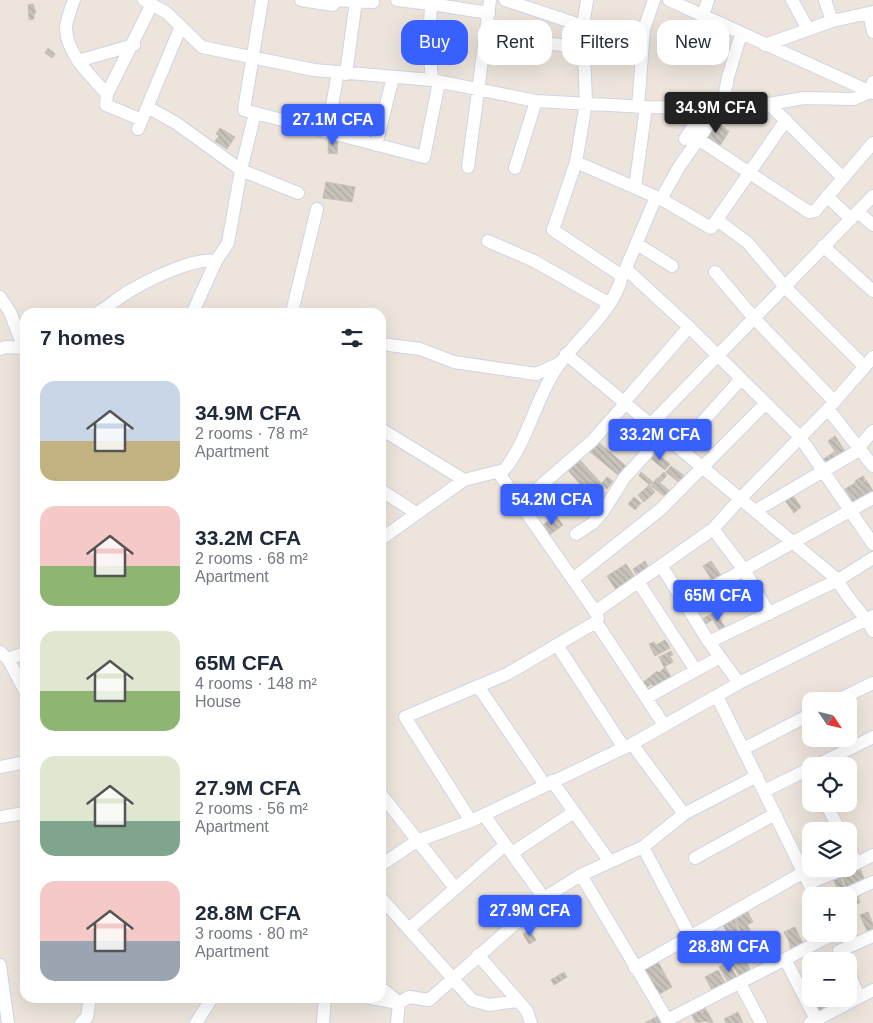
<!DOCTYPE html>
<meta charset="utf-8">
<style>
:root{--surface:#fff;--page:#f6f6f7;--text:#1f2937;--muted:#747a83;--accent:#3760ff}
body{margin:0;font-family:Helvetica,sans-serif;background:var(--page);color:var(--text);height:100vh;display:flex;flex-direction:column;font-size:19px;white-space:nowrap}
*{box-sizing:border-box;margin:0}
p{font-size:16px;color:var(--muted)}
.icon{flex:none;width:28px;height:28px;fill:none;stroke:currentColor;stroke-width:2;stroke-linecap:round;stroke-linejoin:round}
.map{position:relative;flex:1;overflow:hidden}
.side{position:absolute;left:20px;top:308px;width:366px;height:695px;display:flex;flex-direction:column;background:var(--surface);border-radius:15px;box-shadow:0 5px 20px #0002}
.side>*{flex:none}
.hud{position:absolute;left:401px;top:20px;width:396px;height:45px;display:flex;gap:10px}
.needle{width:32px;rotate:125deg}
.fabs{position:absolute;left:802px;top:692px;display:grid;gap:10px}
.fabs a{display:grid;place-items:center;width:55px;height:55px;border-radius:10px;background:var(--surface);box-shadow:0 5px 20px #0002;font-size:25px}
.price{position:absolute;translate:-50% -42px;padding:0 11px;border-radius:5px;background:var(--accent);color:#fff;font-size:16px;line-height:32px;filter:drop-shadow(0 1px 2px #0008)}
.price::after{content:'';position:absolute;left:50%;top:30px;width:15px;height:11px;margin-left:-8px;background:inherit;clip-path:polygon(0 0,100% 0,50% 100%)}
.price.current{background:#222;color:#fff}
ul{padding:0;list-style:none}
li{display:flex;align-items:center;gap:15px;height:125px;padding:0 20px}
li span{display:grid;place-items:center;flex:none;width:140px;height:100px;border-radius:15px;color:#555}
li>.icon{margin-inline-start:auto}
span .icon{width:60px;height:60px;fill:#fffc;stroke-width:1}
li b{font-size:21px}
h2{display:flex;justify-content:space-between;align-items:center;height:60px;padding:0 20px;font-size:21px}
.pill{padding:0 18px;border-radius:15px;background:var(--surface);box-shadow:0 5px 20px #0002;font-size:18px;line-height:45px}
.pill.current{background:var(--accent);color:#fff}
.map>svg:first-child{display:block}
</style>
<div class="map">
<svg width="873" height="1023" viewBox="0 0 873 1023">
<defs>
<pattern id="building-back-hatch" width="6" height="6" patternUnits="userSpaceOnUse" patternTransform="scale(1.25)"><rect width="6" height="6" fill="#c8c3ba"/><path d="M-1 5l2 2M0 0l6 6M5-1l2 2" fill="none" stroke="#aca8a0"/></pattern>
</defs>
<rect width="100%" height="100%" fill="#ede5db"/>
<!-- building -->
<path fill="url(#building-back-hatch)" stroke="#c9c1b5" d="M33 4 36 13H34V19L29 20 28 5Z
M48 48 55 54 52 58 45 53Z
M713 120 729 131 718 149 702 138Z
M220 128 235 137 227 149 215 141 219 136 216 134Z
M329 139H338L337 154 328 153Z
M326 182 355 187 352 202 323 198Z
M835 436 847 454 840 459 828 441Z
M597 441 626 466 618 475 589 451Z
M655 452 670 464 665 470 650 458Z
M834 452 838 459 825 466 822 460Z
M578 458 601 483 589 494 566 468Z
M671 466 686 477 681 484 666 472Z
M641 472 653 482 650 485 639 476Z
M664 472 667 475 662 481 658 478Z
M863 476 865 479 860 484 866 480 873 491V495L867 499 855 481Z
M607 477 613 481 607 489 601 484Z
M657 478 661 481 660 483 671 492 667 498 651 486Z
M855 483 866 499 856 506 845 489Z
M649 485 655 492 644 502 638 495Z
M792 494 801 507 794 513 784 499Z
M634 497 641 503 635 510 628 504Z
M556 516 563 525 548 536 541 526Z
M645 561 650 570 638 578 633 569Z
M711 561 722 577 713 582 703 566Z
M626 564 635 577 616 590 607 576Z
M682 580 690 594 685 597 677 583Z
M715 611 726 629 721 632 710 615Z
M709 615 712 620 702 626 699 621Z
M665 640 670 648 655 656 649 644 654 642 656 645Z
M671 651 673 655 670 656 673 662 664 667 659 657Z
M665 667 672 679 647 694 646 690 653 686 651 684 644 690 640 682 645 681 657 671 659 673Z
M860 868 865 881 847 889 842 876Z
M840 877 846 890 839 893 834 880Z
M860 892 861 895 858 897 860 902 856 905 852 900 849 901V897Z
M849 904 854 917 849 919Z
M746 909 753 922 747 925 750 930 742 935 734 916Z
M868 912 873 924V931L868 933 860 915Z
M734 918 740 936 732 941 723 925Z
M795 927 804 946 796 950 794 945 795 950 791 952 789 941 784 932Z
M530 930 536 940 529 944 523 934Z
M738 948 751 971 740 977 726 955Z
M658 962 672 987 656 996 643 971Z
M728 962 738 979 729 984 719 967Z
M718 970 726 984 713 992 705 977Z
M564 972 567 977 554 985 551 980Z
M811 973V999H832L835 1006 815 1015 799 978Z
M703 1004 713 1022 711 1023 705 1021 696 1023 690 1011 699 1005 702 1012 701 1014 704 1012 700 1006Z
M738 1012 743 1023H726L724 1019Z
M660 1015 664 1020 659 1023H645Z"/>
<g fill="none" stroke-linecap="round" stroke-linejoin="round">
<!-- minor casing -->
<g stroke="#d0d4e4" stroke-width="14">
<path id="minor" d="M74 0C71 8 67 19 66 27 66 54 91 76 107 94
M144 0 167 13 202 47 314 70 432 80 536 101 646 107 720 108 769 104 804 98 854 99 870 92 873 82
M262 0 244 110 424 157 439 82
M301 0 333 5 334 0 373 2V0
M397 0 431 4
M505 0 583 26
M669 0 873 93
M792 0 808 29
M825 0 832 21
M869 13 873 32
M703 16 708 0
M485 35 583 48
M765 45 832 21 873 12
M78 61 134 45
M346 74 356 1
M432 80 429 46 431 4 489 13
M769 104 842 177
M147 107 176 123 241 170 298 193
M638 107 644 29 654 0
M722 108 728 77 741 34
M142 120 106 105 107 94 152 4
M138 129 181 26
M327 132 338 73
M685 139 705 108
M698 139 809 212 815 211 873 143
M376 145 393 77
M576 162 661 199 711 228 786 120
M468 167 490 0
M515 168 536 101
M635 187 646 107
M827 196 851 219
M661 199 679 167 720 108
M858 212 873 225
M717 220 748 243 786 288 865 367
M488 241 534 261 610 304
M637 244 672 266
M823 246 873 291
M626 269 689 327 800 437 873 544
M715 272 754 318 834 401
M623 275 656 197
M0 297 10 312 23 346
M99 312C109 306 118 298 128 292 148 280 194 257 216 261
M193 312 216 261 228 243 241 170 255 113
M292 312 317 209
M381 344 420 349 454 362 536 374 560 363
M0 349 5 347 25 348
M566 354 838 580C848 602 863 611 873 631
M624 402 689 327
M828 409 873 466
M651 424 873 196
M381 429 464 480
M859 447 873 431
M679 448 741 379
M498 472 597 614 598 618 596 622 664 725
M381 490 416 513
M521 503 592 441 626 403
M755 511 861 449
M713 529 745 571 769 614
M576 534 593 523 604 510 625 477 646 454 659 432
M381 539 464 480 504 470C527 442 535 402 554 372 575 339 613 314 622 276L553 230 576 162 586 103 583 26 587 0
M662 567 709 642 739 683
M573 579 661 509 766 403
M639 583 695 669
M684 603 873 498
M595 612 713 529 740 499 828 409 873 357
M709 642 838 580 873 558
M557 645 624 748
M0 652 8 659 25 653
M8 659 25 691
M478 686 545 785
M717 696 815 896
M646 698 720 657
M836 701 873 683
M632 744 684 814
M743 749 811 714
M815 766 873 737
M0 767 25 762
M552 781 610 862
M764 791 811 768
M381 794 455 888
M826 804 840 831
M484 815 544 898
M0 817 25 813
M471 821 405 717 507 674 596 622
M643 847 690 936
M849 848 856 863
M512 853 574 812
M695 858 775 814
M381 865 417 841 471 821 632 744 739 683 873 616
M849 867 873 855
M581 875 669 1023
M809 883 844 869
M842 896 873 882
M381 898 472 1000 489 1005 517 1001
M409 929 505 845
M839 951 873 936
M478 955 527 1011 531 1023
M785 959 818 1023
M0 965 8 1023
M635 968 804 872
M849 973 859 997
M740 983 761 1023
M381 988 397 1001
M370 998 399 1003 409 997 429 1000 544 898 581 875 643 847 684 814 757 776
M667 1020 832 935
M81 1023 87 1017 90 998
M196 1023 212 998
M323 1023 325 998
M397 1023 399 1003
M810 1023 873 990"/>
</g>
<!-- minor -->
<use href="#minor" stroke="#fff" stroke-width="12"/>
</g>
</svg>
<div class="fabs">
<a><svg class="needle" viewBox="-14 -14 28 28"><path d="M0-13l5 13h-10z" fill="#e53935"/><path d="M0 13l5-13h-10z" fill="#747a83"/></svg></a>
<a><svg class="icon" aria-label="locate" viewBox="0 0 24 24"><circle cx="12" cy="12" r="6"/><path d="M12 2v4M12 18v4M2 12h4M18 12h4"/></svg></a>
<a><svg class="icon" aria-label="layers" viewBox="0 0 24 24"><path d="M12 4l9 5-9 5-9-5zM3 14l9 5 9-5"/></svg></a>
<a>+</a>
<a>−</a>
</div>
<b class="price current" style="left:716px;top:134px">34.9M CFA</b>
<b class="price" style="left:333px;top:146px">27.1M CFA</b>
<b class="price" style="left:660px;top:461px">33.2M CFA</b>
<b class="price" style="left:552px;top:526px">54.2M CFA</b>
<b class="price" style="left:718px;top:622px">65M CFA</b>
<b class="price" style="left:530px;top:937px">27.9M CFA</b>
<b class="price" style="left:729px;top:973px">28.8M CFA</b>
<div class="hud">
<a class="pill current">Buy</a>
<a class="pill">Rent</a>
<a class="pill">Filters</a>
<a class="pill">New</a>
</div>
<section class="side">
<h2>7 homes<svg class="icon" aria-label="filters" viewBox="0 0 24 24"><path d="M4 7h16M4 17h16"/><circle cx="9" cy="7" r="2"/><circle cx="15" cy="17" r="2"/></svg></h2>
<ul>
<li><span style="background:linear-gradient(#c9d6e8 60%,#c2b280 0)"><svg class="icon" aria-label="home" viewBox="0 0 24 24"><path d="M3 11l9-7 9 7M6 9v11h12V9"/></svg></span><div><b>34.9M CFA</b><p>2 rooms · 78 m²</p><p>Apartment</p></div></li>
<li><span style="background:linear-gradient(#f6c9c9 60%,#8fb573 0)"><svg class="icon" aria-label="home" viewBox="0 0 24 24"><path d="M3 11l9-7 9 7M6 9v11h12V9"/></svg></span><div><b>33.2M CFA</b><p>2 rooms · 68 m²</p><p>Apartment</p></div></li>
<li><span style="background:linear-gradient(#dfe7d0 60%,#8fb573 0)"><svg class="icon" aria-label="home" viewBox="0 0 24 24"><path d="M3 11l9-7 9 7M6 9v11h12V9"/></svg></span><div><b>65M CFA</b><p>4 rooms · 148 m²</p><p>House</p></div></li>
<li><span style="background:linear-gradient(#dfe7d0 65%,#7fa58c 0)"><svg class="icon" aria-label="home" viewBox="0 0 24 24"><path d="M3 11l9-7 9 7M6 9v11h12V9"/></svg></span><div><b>27.9M CFA</b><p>2 rooms · 56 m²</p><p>Apartment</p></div></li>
<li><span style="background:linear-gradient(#f6c9c9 60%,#9aa5b1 0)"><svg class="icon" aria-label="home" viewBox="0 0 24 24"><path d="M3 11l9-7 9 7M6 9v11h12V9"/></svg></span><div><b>28.8M CFA</b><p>3 rooms · 80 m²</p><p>Apartment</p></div></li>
</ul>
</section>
</div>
